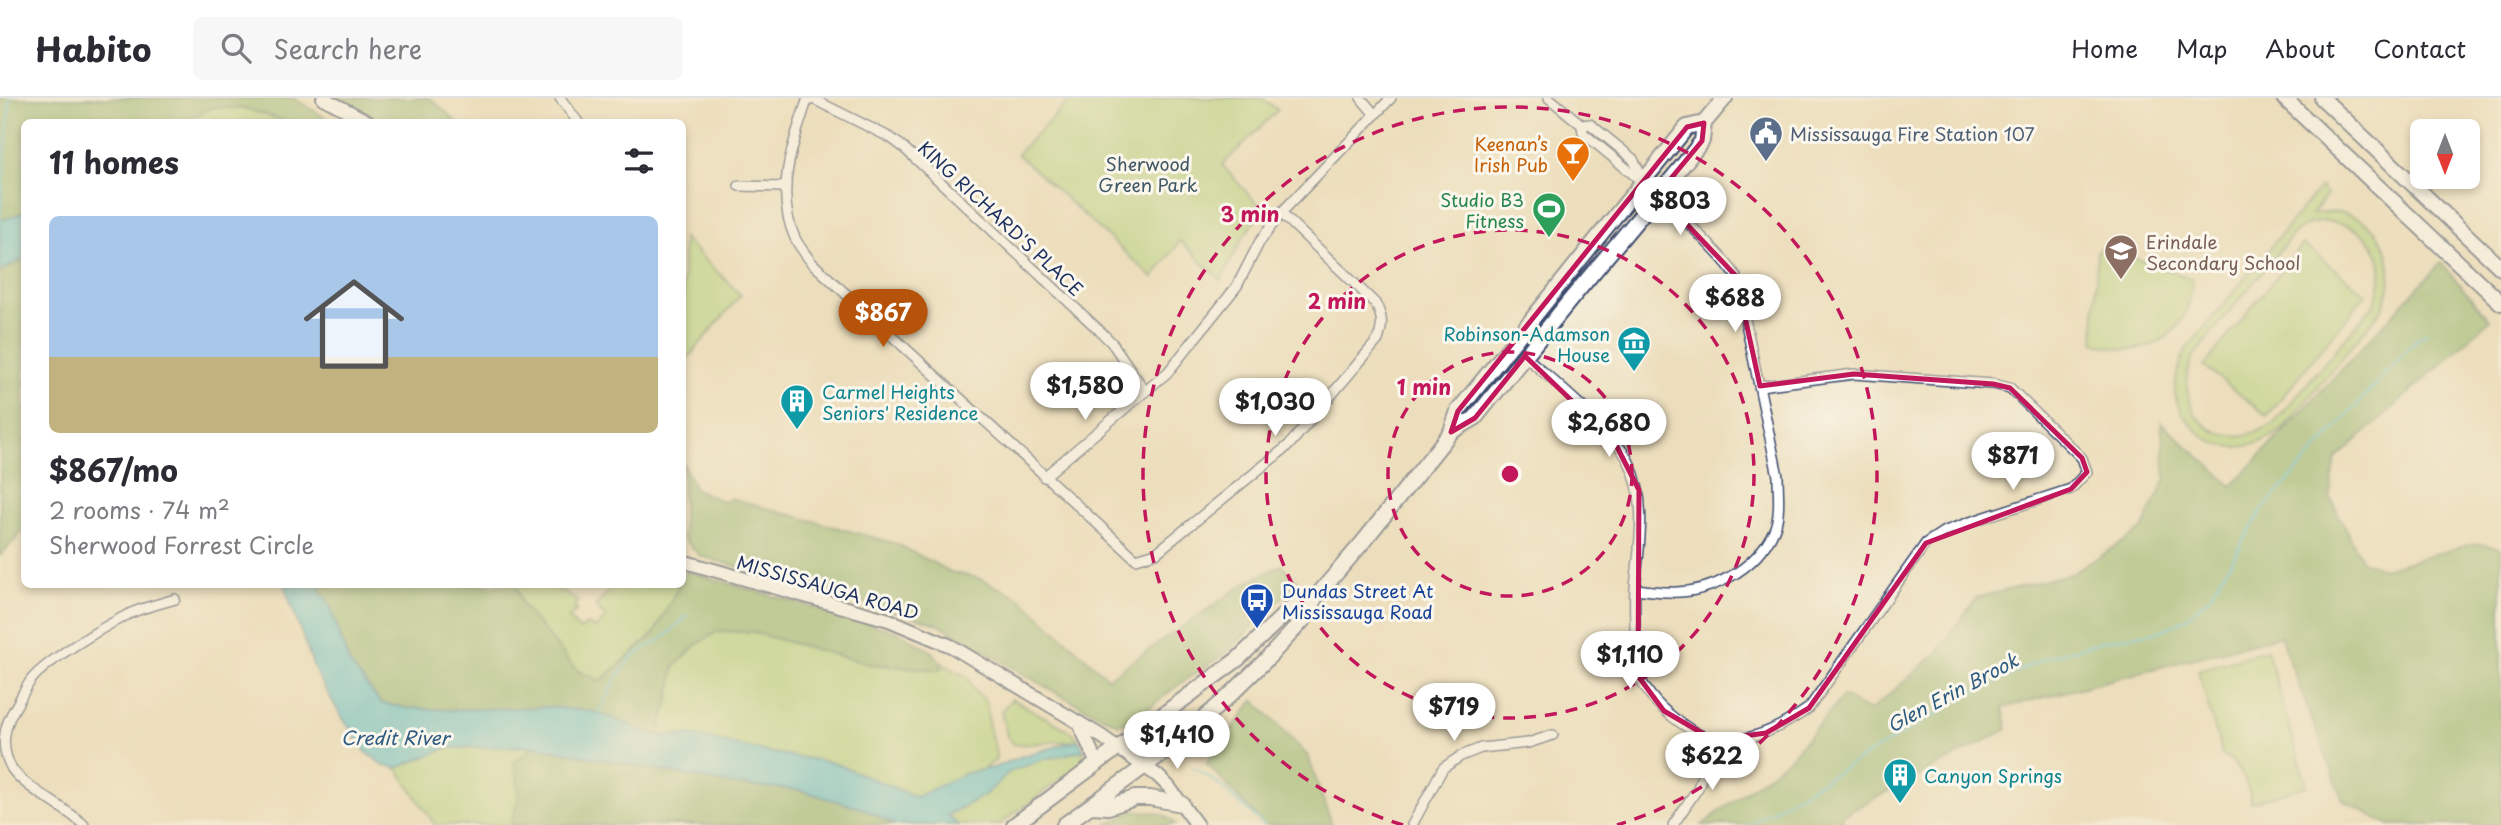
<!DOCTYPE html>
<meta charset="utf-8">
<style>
:root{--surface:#fff;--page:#f7f7f7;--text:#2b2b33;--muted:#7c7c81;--line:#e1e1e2;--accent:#b45309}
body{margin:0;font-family:"Playpen Sans",sans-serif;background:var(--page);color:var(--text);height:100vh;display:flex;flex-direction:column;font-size:26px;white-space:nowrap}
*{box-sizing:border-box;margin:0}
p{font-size:23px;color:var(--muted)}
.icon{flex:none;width:38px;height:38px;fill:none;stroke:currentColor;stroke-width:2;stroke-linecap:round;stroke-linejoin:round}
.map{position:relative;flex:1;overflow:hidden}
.panel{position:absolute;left:21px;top:21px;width:665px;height:469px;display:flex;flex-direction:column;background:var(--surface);border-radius:10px;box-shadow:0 4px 10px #0003}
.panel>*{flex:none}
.needle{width:46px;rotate:180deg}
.tools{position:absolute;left:2410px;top:21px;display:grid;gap:14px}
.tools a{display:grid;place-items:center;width:70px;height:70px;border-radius:10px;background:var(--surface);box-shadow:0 4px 10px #0003;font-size:35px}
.price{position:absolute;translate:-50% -60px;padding:0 16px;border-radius:24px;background:#fff;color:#222;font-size:23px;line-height:46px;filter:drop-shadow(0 2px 4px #0008)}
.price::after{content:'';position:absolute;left:50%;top:42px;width:21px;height:16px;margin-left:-10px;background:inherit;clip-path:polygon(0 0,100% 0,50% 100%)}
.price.on{background:var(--accent);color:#fff}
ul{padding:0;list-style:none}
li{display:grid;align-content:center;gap:14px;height:371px;padding:0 28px}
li+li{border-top:2px solid var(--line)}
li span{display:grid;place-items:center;height:217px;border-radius:10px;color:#555}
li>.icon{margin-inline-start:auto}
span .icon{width:126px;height:126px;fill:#fffc;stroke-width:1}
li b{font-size:30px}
h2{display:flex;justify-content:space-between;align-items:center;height:84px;padding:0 28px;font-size:30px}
header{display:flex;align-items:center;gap:42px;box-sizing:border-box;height:98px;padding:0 35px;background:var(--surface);border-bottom:2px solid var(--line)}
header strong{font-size:33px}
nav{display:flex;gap:38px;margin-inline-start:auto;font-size:24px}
.search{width:490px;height:63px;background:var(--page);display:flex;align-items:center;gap:18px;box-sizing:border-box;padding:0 24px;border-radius:10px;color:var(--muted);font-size:26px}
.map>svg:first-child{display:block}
</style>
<header>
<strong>Habito</strong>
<div class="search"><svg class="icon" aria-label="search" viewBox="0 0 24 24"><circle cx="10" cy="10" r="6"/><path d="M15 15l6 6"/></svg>Search here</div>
<nav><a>Home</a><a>Map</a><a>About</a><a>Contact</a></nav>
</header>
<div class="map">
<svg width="2501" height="727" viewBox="0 0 2501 727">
<rect width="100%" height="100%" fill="#fbf7ec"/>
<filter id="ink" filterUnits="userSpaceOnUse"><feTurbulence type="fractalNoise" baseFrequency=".0143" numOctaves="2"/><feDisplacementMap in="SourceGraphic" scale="14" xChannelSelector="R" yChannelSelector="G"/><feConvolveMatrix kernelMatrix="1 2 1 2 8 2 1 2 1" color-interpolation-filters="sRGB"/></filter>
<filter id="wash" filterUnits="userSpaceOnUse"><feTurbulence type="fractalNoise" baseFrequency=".00686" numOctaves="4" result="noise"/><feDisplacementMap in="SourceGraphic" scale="28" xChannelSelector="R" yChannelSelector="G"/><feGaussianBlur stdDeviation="1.57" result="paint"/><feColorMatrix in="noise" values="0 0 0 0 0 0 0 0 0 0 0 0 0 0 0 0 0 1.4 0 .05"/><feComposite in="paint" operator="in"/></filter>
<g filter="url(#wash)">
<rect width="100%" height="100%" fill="#ecdebc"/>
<!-- green -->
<path fill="#add27c" stroke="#64806d" stroke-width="2" fill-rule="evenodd" d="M1072 0H1262L1278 12 1222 67 1263 112 1243 140 1221 182 1180 143 1153 180 1017 56Z
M214 9 247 11 288 24H191L190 20Z
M2320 89 2327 97 2312 116C2324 115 2338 112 2350 117 2392 132 2399 178 2381 213L2283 331C2252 354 2216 358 2190 325 2183 317 2176 307 2175 296 2174 280 2180 267 2185 253ZM2326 123C2373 128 2393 162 2374 206L2274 325C2222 359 2171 319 2192 260L2294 135 2309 126Z
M683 140 741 197 683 266Z
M2303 146 2366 196 2267 318 2204 268Z
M2103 149 2193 181C2189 239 2148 265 2094 244L2097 153Z
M516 487H554V490H557L562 495 564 493 570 499 571 498 578 504 574 509 577 512 569 520 580 532 587 526 595 530 606 520 595 508 615 487H679L654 536 601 583 576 572 521 506Z
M718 533 752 534 869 566 940 572 943 566 968 579 976 595C992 602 986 619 990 633 992 644 997 649 996 662L982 672 966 675 917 699 834 665 767 654 691 637H658L669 602 674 569 696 547Z
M2267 552 2307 688 2251 704C2248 685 2241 666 2222 656L2198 572Z
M1012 601 1072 634 1079 642C1068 645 1060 643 1049 644 1036 645 1026 648 1013 646L1007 638 1001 613Z
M535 648 513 666C517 677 520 692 518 703 515 714 512 715 512 727H435L397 670 447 650Z
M1084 652 1083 662 1078 668 999 727H958L947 718 986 696 1009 674 1041 662Z"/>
<!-- forest -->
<path fill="#8ab46c" stroke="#527265" stroke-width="2" d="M0 0H293L333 24H288L247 11 214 9 190 20 191 24H24V114L0 123Z
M333 0H430L457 24H377Z
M24 161V432L0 458V173Z
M2441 165 2490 222 2336 361 2330 399 2362 463 2383 471 2474 445 2501 450V727H2389L2343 702 2280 538 2003 610 2008 631 1843 717 1841 727H1702L1791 659 1843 598 1870 613 1937 555 1976 500 2073 475 2142 432 2166 380 2161 324 2232 388Z
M683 365 695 391 725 404 730 400 897 446 951 474 978 480 1019 499 1108 580 1244 486 1282 467 1298 484 1225 556 1181 585 1133 622 1118 626 1060 597 938 526 700 458 683 440Z
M686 473 898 534 930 552 943 566 940 572 869 566 752 534 718 533 696 547 674 569 669 602 658 637 595 614 551 609 450 612 405 610 381 605 349 565 329 505 316 487H516L522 506 576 572 601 583 654 536 679 487 682 486Z
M1254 602 1308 658 1332 727H1264L1206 665Z
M535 648 735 687 800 692 864 711 895 727H512C512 715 515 714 518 703 520 691 517 677 513 666Z
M1133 713C1150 713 1164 713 1176 727H1106Z"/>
<!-- water -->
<path fill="#54c0ce" stroke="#387896" stroke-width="2" d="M24 114V161L0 173V123Z
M284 487H316L329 505 349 565 381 605 405 610 450 612 551 609 595 614 659 638 691 637 767 654 834 665 916 699 966 675 993 670 1022 658 1079 642 1084 652 1041 662 1009 674 986 696 947 717 958 727H895L864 711 800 692 735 687 535 648 447 650 397 670 384 668 365 653 340 616 316 575Z"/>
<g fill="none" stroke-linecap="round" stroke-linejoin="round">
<!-- stream -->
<path stroke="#54c0ce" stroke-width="2.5" d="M0 123 10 0
M597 617 618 578 633 558 662 541 687 518
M1193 669 1216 684 1264 727
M1748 727 1972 595 2046 560 2103 543 2160 533 2186 521 2211 497 2262 412 2414 244 2427 234"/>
</g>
</g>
<g filter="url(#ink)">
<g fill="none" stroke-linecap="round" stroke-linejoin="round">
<!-- minor casing -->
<g stroke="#3a496c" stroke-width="12">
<path id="minor" d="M560 0 578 24
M808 0C793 44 774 95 795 140 799 149 806 156 811 164L1136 461 1156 455 1289 347 1378 242C1383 227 1383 219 1375 205L1281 115
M811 0 891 40 903 49 1100 233 1112 245 1145 293
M1361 0 1375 17
M1549 0 1582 27 1583 35C1622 67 1661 98 1697 134 1711 149 1725 161 1736 178L1778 378C1778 396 1781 416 1774 432 1756 472 1710 496 1668 494 1657 494 1646 492 1635 491
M1582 27 1590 26 1633 61 1643 81
M739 88 784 89
M1525 258C1552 282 1614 333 1629 364 1648 403 1639 448 1635 490 1634 504 1635 518 1635 532 1634 546 1634 567 1640 580 1651 604 1670 618 1691 632 1728 657 1778 632 1809 610L1926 445 1943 434 1970 424 2071 391 2087 374 2082 360 2010 290 1993 286 1854 276 1760 288
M1044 379 1168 274 1237 188 1259 145 1281 115 1391 0
M84 727C64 708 26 691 12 671 0 651 3 629 15 610 20 601 25 591 31 582 47 562 105 528 129 516 143 509 160 506 175 501
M1412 727 1443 670 1461 658 1481 650 1528 645 1553 637
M1673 727 1698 690 1714 642"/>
</g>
<!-- tertiary casing -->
<g stroke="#3a496c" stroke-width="16">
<path id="tertiary" d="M1079 625 1097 666"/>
</g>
<!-- secondary casing -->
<g stroke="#3a496c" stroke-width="16">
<path id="secondary" d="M323 0 369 24
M682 463 889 522 951 548 1101 638 1158 678 1169 689 1197 727"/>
</g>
<!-- primary casing -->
<g stroke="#3a496c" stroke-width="18">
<path id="primary" d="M2284 0 2501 205
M2322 0 2501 170
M1451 334 1475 320 1571 201 1679 72 1702 43 1704 25 1725 0
M1091 708 1108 709 1135 700H1150L1182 706
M1014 727 1238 561 1291 510 1315 500
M1064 727 1171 649 1228 599 1267 561 1305 520 1315 500 1363 444 1451 334 1458 313 1687 29 1704 25"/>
</g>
<!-- minor -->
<use href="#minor" stroke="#fff" stroke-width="9"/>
<!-- tertiary -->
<use href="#tertiary" stroke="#fff" stroke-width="12"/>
<!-- secondary -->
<use href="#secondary" stroke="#fff" stroke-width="12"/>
<!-- primary -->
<use href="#primary" stroke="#fff" stroke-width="14"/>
</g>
</g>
<!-- marked area -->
<path d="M0 0H2501V727H0ZM1704 25 1702 43 1658 96 1736 178 1760 288 1854 276 1993 286 2010 290 2082 360 2087 374 2071 391 1926 445 1809 610 1766 635 1714 642 1664 613 1638 578 1639 392 1614 343 1525 258 1475 320 1451 334 1458 313 1687 29Z" fill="#ecdebc" fill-opacity=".55" fill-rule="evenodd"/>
<path fill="none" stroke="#c2185b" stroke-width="5" stroke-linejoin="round" d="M1704 25 1702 43 1658 96 1736 178 1760 288 1854 276 1993 286 2010 290 2082 360 2087 374 2071 391 1926 445 1809 610 1766 635 1714 642 1664 613 1638 578 1639 392 1614 343 1525 258 1475 320 1451 334 1458 313 1687 29Z"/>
<!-- distance rings -->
<g fill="none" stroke="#c2185b" stroke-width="3.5" stroke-dasharray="12 9">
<circle cx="1510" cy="376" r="122"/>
<circle cx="1510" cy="376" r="244"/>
<path d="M1403 727A367 367 0 1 1 1617 727"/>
</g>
<!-- icons -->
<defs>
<g id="civic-pin" transform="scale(1.75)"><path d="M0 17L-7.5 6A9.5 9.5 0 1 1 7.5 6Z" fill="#5c6f8a" stroke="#fbf7ec"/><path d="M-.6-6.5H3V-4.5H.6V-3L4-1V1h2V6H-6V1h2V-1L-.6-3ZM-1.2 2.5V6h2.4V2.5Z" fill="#fff"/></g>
<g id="bar-pin" transform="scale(1.75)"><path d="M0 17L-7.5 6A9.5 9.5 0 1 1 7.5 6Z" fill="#e8710a" stroke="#fbf7ec"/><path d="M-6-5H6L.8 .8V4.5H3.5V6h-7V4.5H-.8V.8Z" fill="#fff"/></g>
<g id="stadium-pin" transform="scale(1.75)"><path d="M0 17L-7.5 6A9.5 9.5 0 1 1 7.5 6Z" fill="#2e9e5b" stroke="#fbf7ec"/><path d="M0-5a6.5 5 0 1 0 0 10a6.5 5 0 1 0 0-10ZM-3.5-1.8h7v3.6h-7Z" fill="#fff"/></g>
<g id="school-pin" transform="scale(1.75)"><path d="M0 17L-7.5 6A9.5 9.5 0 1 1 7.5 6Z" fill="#8d6e63" stroke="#fbf7ec"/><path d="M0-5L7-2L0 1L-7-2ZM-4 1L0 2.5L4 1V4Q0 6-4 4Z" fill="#fff"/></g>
<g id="museum-pin" transform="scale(1.75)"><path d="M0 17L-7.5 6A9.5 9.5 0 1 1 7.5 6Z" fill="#0f9aa8" stroke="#fbf7ec"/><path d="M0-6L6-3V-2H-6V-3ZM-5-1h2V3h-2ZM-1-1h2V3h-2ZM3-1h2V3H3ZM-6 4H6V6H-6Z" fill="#fff"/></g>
<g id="building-pin" transform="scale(1.75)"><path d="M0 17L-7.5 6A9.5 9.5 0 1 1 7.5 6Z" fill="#0f9aa8" stroke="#fbf7ec"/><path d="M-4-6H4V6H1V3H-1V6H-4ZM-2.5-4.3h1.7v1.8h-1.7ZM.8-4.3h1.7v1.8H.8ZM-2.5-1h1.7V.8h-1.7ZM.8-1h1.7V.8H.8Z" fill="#fff"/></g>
<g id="bus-pin" transform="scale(1.75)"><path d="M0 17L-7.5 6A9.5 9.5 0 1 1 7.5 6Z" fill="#1a4fb4" stroke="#fbf7ec"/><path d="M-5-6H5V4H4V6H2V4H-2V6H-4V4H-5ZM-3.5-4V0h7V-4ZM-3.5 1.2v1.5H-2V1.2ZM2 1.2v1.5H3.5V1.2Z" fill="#fff"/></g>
</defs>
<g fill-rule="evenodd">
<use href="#civic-pin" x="1766" y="35"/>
<use href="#bar-pin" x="1573" y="55"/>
<use href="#stadium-pin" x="1549" y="111"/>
<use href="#school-pin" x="2121" y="153"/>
<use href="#museum-pin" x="1634" y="245"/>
<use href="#building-pin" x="797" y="303"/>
<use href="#bus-pin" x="1257" y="502"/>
<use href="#building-pin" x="1900" y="677"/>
</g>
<g text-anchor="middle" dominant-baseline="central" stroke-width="6" stroke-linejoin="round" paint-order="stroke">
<!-- service labels -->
<g font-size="18" fill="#4e5e75" stroke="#fbf7ec" text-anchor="start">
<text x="1790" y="35">Mississauga Fire Station 107</text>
</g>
<!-- food labels -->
<g font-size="18" fill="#c56008" stroke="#fbf7ec" text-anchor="end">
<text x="1548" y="45">Keenan’s<tspan x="1548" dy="21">Irish Pub</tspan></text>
</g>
<!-- park labels -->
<g font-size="18" fill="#405866" stroke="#fbf7ec">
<text x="1148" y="65">Sherwood<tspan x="1148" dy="21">Green Park</tspan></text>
</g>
<!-- leisure labels -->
<g font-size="18" fill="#27864d" stroke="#fbf7ec" text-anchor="end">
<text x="1524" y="101">Studio B3<tspan x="1524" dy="21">Fitness</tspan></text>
</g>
<!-- street labels -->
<g font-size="18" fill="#1b2f5e" stroke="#fbf7ec">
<text transform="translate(1001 120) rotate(43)">KING RICHARD'S PLACE</text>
<text transform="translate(828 489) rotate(16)">MISSISSAUGA ROAD</text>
</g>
<!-- education labels -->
<g font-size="18" fill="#785e54" stroke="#fbf7ec" text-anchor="start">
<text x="2146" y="143">Erindale<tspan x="2146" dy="21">Secondary School</tspan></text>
</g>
<!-- culture labels -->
<g font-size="18" fill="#0d838f" stroke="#fbf7ec" text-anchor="start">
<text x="1610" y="235" text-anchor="end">Robinson-Adamson<tspan x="1610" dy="21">House</tspan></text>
<text x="822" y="293">Carmel Heights<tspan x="822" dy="21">Seniors' Residence</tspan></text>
<text x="1924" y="677">Canyon Springs</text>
</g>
<!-- transit labels -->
<g font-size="18" fill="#164399" stroke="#fbf7ec" text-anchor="start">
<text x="1282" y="492">Dundas Street At<tspan x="1282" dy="21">Mississauga Road</tspan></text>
</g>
<!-- water labels -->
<g font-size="19" font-style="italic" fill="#2c5a80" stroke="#fbf7ec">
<text transform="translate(1952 594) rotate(-28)">Glen Erin Brook</text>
<text x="395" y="639">Credit River</text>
</g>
</g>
<circle cx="1510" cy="376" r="10" fill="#c2185b" stroke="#fbf7ec" stroke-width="3.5"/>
<g font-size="21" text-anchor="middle" font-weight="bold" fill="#c2185b" stroke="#fbf7ec" stroke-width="6" stroke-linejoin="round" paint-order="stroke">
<text x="1250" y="124">3 min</text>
<text x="1337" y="211">2 min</text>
<text x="1424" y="297">1 min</text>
</g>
</svg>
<div class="tools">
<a><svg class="needle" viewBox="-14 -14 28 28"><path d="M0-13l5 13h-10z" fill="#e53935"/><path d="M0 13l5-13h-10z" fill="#7c7c81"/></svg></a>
</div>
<b class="price" style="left:1680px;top:139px">$803</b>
<b class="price" style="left:1735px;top:236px">$688</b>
<b class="price on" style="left:883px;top:251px">$867</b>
<b class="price" style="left:1085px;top:324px">$1,580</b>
<b class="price" style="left:1275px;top:340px">$1,030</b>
<b class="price" style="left:1609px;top:361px">$2,680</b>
<b class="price" style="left:2013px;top:394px">$871</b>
<b class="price" style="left:1630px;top:593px">$1,110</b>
<b class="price" style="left:1454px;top:645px">$719</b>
<b class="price" style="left:1177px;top:673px">$1,410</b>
<b class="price" style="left:1712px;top:694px">$622</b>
<section class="panel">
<h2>11 homes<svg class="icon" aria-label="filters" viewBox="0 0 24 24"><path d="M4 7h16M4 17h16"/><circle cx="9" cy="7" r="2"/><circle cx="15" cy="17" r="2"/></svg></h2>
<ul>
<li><span style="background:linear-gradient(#a9c7e8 65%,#c2b280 0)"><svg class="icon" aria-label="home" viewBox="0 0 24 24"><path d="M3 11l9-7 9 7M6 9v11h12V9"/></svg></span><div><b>$867/mo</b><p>2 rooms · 74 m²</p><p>Sherwood Forrest Circle</p></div></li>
</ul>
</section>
</div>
